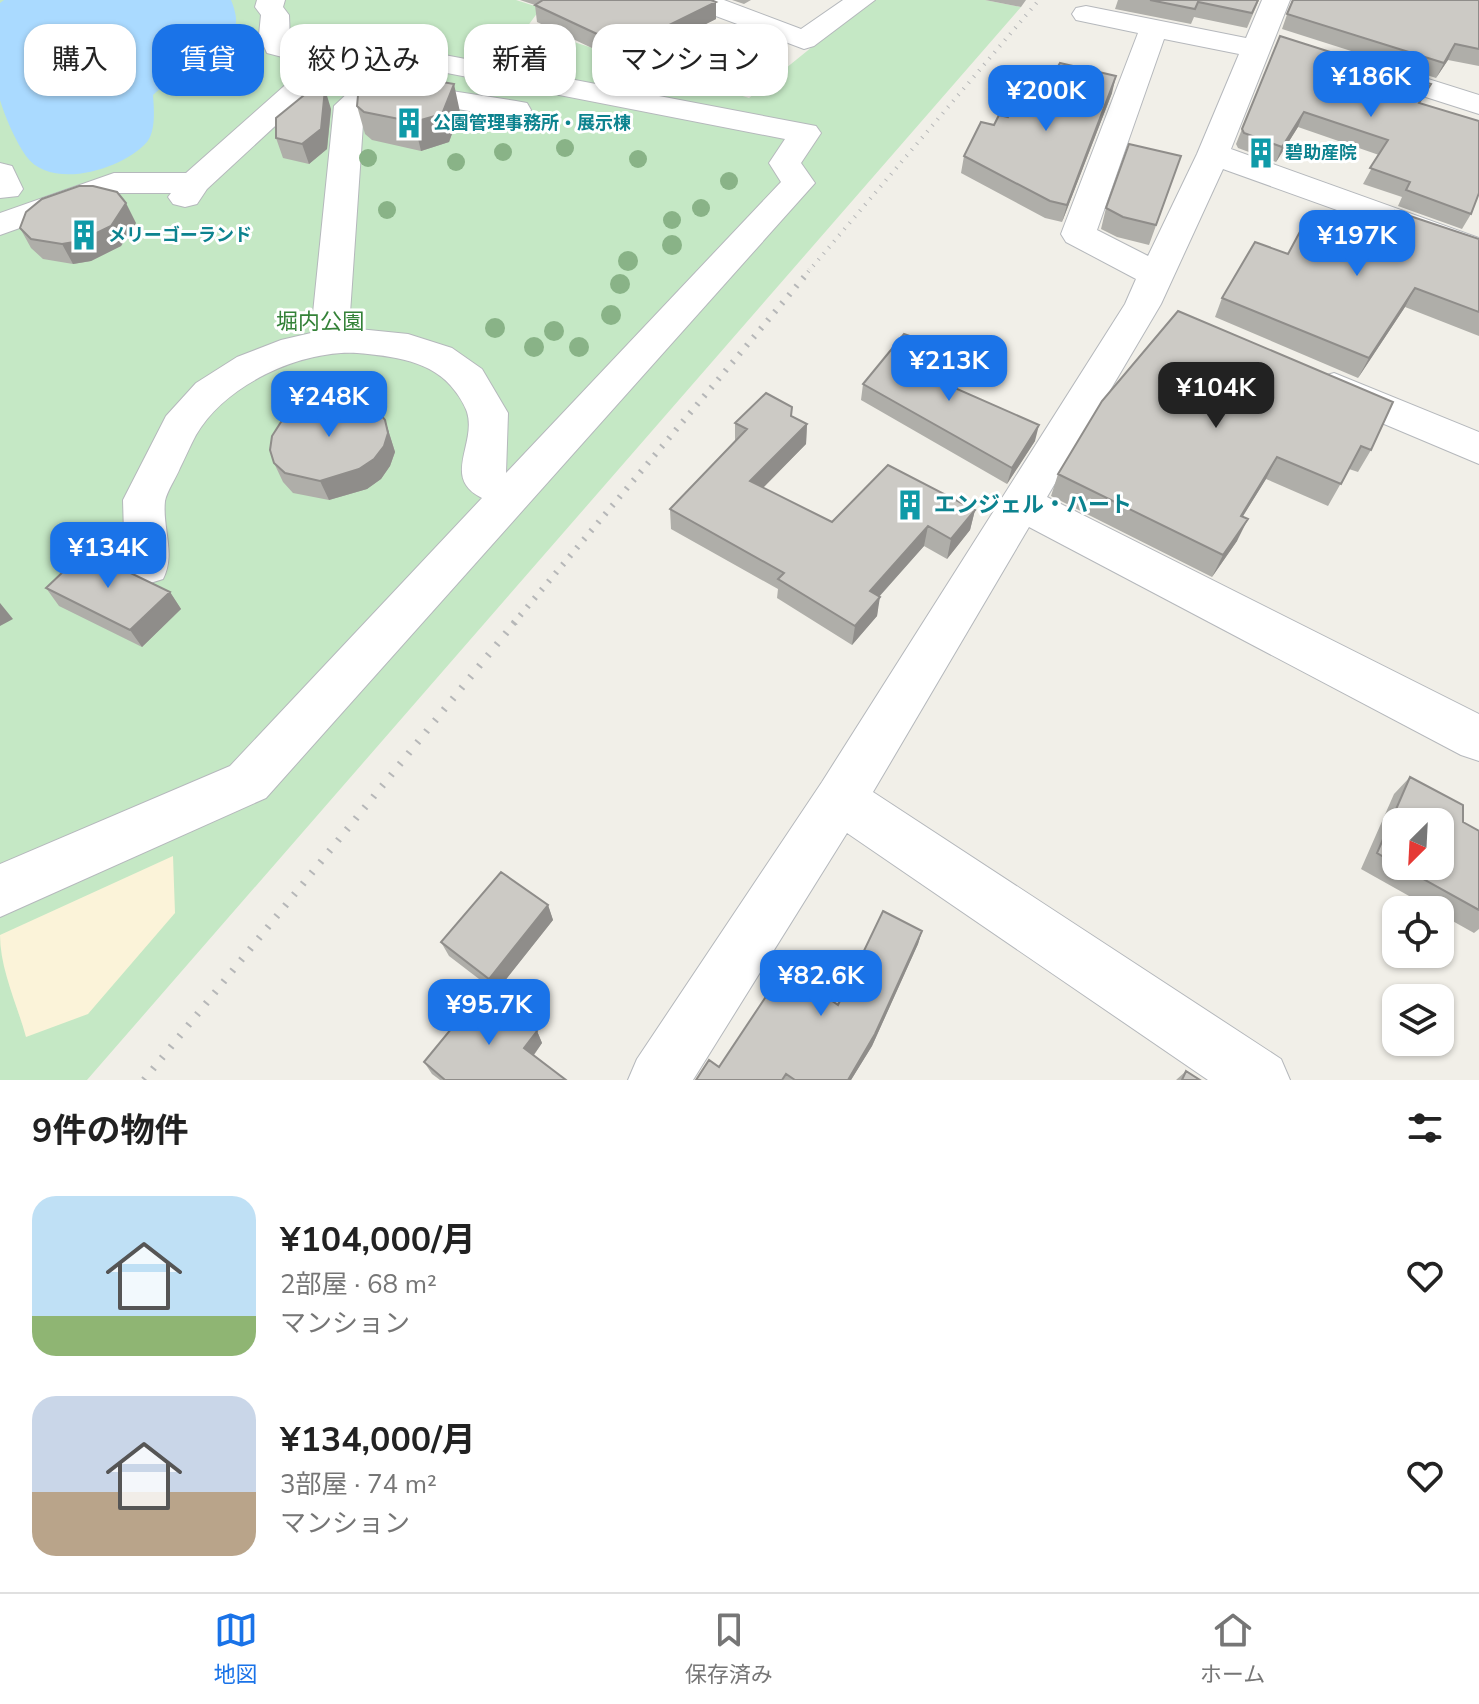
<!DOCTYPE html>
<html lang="ja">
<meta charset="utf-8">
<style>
:root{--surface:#fff;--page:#f6f6f6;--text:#222;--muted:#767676;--line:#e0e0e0;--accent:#1a73e8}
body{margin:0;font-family:"Nunito Sans","Noto Sans JP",sans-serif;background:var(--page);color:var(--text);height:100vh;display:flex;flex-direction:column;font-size:30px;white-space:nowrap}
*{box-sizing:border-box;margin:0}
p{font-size:26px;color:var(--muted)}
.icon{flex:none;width:44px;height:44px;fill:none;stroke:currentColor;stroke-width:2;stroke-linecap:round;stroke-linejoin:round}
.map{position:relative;height:1080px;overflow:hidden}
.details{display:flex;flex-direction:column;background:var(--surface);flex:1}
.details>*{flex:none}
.hud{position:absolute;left:24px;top:24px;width:800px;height:72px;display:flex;gap:16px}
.needle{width:52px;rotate:204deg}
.buttons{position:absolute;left:1382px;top:808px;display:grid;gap:16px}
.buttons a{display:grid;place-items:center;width:72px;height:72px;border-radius:16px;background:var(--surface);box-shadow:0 2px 6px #0004;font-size:40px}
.price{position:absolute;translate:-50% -68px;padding:0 18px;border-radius:16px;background:var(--accent);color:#fff;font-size:26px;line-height:52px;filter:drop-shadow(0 2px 4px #0008)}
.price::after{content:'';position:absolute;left:50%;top:48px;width:24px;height:18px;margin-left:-12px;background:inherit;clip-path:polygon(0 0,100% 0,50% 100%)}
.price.on{background:#222;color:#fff}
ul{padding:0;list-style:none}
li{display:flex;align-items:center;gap:24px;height:200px;padding:0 32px}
li span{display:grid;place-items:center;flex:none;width:224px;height:160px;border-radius:24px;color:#555}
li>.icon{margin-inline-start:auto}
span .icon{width:96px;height:96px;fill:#fffc;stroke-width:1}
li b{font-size:34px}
h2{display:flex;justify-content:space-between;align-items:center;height:96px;padding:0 32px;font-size:34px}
.chip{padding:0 28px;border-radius:24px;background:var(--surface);box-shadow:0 2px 6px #0004;font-size:28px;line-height:72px}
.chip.on{background:var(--accent);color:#fff}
.tab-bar{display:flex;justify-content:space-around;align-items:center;height:112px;border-top:2px solid var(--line);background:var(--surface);font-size:22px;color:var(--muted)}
.tab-bar a{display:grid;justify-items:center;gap:4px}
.tab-bar .on{color:var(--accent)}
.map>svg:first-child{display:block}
</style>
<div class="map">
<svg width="1479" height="1080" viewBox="0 0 1479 1080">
<rect width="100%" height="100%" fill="#f1efe8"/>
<!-- green -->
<path fill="#c5e8c5" d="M0 0H516L541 8 527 27 749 98 870 0H985L1021 7 87 1080H0Z"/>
<!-- sand -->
<path fill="#fbf3d9" d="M173 856 175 913 88 1014 26 1037C17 1004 0 969 0 935Z"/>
<!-- water -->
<path fill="#aadaff" d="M4 0H231C237 15 240 28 227 40L221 38 213 48 220 55C204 79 173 75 153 95 154 109 156 131 147 142 122 170 51 191 26 156 16 142 5 117 0 100 0 77 0 28 0 3Z"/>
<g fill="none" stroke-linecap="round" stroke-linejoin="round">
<!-- minor casing -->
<g stroke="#b5b8bc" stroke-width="2">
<path id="minor" d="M257 0H285L283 7 289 15 290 41 325 50C370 18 367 20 413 49L816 126 821 133 801 163 815 183 266 798 0 917V864L230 766 482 498C441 478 477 444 467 412 465 406 459 396 455 391 433 360 391 356 357 353 300 350 225 385 196 435 190 446 185 458 180 468 176 478 167 491 165 501 162 528 176 554 163 579L147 584 131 579 125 566 123 500 166 416 196 383 237 357 281 340 311 333 334 106 386 57 369 46 340 66 207 189 197 204 185 207 173 204 168 197 171 193H118L0 235V213L114 173H186L309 64 267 53 259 35 261 15 255 7ZM411 66 785 139 769 163 781 182 506 473 508 413 482 369 452 348 408 334 349 328 364 109 384 91 388 96 399 99 516 119 527 117 531 110 527 103 516 101 393 82Z
M685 0H724L801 29 843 0H875L814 46 804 49 689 6Z
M1262 0H1290L1231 149 1479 238V261L1223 169 1161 304 1047 497 1479 714V761L1461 755 1029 527 873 792 1281 1059 1290 1080H1208L847 833 693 1080H628L637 1059 822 782 1125 304 1136 279 1066 242 1061 234 1138 33 1076 20 1072 14 1076 8 1086 6 1246 38ZM1164 39 1239 54 1197 154 1148 256 1097 230Z
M1371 61 1479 95V114L1360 76 1356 70 1360 64Z
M0 163 12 166 23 189 18 196 0 198Z
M1334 373 1479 432V464L1320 397 1314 387 1320 377Z"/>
</g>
<!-- minor -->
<use href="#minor" fill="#fff" fill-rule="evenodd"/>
<!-- rail-far2 -->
<path stroke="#b6b7b8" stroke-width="4" stroke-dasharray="1 7" stroke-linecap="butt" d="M808 272 1039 0"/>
<!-- rail-far1 -->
<path stroke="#b6b7b8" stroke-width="6" stroke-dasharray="2 9" stroke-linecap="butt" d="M513 624 810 270"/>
<!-- rail -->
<path stroke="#b6b7b8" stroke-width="7" stroke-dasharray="2 12" stroke-linecap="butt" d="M144 1080 515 622"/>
</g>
<!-- trees -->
<g fill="#89b387">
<circle cx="565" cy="148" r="9"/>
<circle cx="503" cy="152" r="9"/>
<circle cx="368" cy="158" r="9"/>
<circle cx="638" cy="159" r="9"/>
<circle cx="456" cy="162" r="9"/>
<circle cx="729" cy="181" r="9"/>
<circle cx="701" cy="208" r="9"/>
<circle cx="387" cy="210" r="9"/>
<circle cx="672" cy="220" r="9"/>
<circle cx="672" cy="245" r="10"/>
<circle cx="628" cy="261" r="10"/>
<circle cx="620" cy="284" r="10"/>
<circle cx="611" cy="315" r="10"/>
<circle cx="495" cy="328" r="10"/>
<circle cx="554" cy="331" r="10"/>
<circle cx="534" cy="347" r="10"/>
<circle cx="579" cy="347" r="10"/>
</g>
<!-- wall -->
<path fill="#afaea9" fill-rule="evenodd" d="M520 0H711L716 19 648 53 632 47 613 58 537 22 535 5Z
M732 0H751L744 4Z
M985 0H1026L1021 7Z
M1118 0H1259L1247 28 1194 17 1191 24 1115 9Z
M1292 0H1479V66L1448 60 1436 78 1282 29Z
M1280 36 1421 103 1471 214 1462 229 1398 206 1402 197 1363 184 1379 155 1298 127 1276 162 1238 148 1236 144 1242 129Z
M1046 87 1112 93 1062 222 1045 218 961 173 964 156 994 125 1008 117Z
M357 106 460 112 449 142 421 151 372 140 365 134Z
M331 109 327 149 309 164 283 158 276 138Z
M1181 156 1149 245 1117 237 1101 229 1106 208Z
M136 223 121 246 91 261 73 264 43 259 31 248 20 228Z
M1382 236 1479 239V336L1405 307 1358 378 1215 317 1222 298 1288 254Z
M1178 311 1371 450 1358 472 1349 469 1328 506 1266 479 1243 516 1237 541 1212 577 1051 496 1058 474Z
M938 363 929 376 1035 441 1007 484 861 400 863 384Z
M792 416 807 424 806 444 763 488 832 522 975 510 970 530 947 559 924 546 879 597 877 616 852 645 777 598 778 589 671 529 670 509 735 441V423Z
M385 420 395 452 390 466 381 479 367 489 329 500 293 493 283 482 274 463Z
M46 588 170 592 181 609 142 647 59 606Z
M1410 777 1463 822 1479 831V929L1474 933 1440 914V910H1434L1361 869 1394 794ZM1396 822 1440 866H1396Z
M548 905 553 920 496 992 449 956 441 942Z
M922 931 918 944 872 1046 851 1080H696L838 1005Z
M537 1031 542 1043 534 1055 566 1080H440L432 1074 424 1062Z
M1186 1071 1200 1080H1176Z"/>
<!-- shaded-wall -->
<path fill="#8f8d8a" d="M716 2V19L648 53 647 36Z
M631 29 632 47 613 58 612 41Z
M1455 44 1448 60 1436 78 1444 63Z
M1116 76 1112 93 1062 222 1067 205Z
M454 84 460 112 449 142 421 151 414 122Z
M325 89 331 109 327 149 309 164 302 144Z
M1304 112 1298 127 1276 162 1282 147Z
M126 203 136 223 121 246 91 261 73 264 62 244Z
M1415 288 1405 307 1358 378 1369 358Z
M941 347 938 363 921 389 923 374Z
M385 420 395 452 390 466 381 479 367 489 329 500 320 481Z
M807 424 806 444 750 501V481Z
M1039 425 1035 441 1007 484 1012 468Z
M1277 457 1266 479 1230 537 1241 516Z
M975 510 970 530 947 559 951 539Z
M1248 519 1237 541 1212 577 1223 555Z
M928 526 924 546 867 610 870 591Z
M170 592 181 609 142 647 130 630Z
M880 597 877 616 852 645 855 626Z
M0 603 13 619 0 626Z
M548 905 553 920 496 992 489 979Z
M922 931 918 944 872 1046 851 1080H848Z
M537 1031 542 1043 530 1060 524 1048Z"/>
<!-- building -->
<path fill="#cccac5" stroke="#8f8d8a" stroke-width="2" d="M543 0H711L716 2 647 36 631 29 612 41 535 5Z
M1150 0H1258L1252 13 1198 2 1195 9Z
M1293 0H1479V49L1455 44 1444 63 1287 14Z
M1280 36 1431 84 1419 103 1479 121V193L1471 214 1406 190 1410 182 1370 168 1388 140 1304 112 1282 147 1244 133 1242 129Z
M1060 63 1116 76 1067 205 1050 201 964 156 981 122 994 125 999 115 1008 117 1014 106 1019 108 1032 84 1046 87Z
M373 70 454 84 442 114 414 122 364 112 357 106 359 85Z
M314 87 325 89 321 129 302 144 276 138V118Z
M1129 144 1181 156 1156 225 1123 217 1106 208Z
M79 186H93L117 192 126 203 111 226 80 241 62 244 31 239 20 228 26 212 42 199Z
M1395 211 1479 239V312L1415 288 1369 358 1222 298 1255 242 1288 254 1310 213 1382 236Z
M1178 311 1393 402 1371 450 1361 446 1341 484 1277 457 1241 516 1248 519 1223 555 1058 474 1102 401Z
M904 334 941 347 923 374 1039 425 1012 468 863 384Z
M766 393 792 407 791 416 807 424 750 481 832 522 888 465 975 510 951 539 928 526 870 591 880 597 855 626 778 579 784 573 670 509 747 429 735 423Z
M349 398 365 402 377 410 385 420 388 433 384 446 374 459 359 469 320 481 285 473 274 463 270 450 272 436 281 422 313 403Z
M85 551 170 592 130 630 46 588Z
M1410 777 1463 805V822L1479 831V910L1400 866H1440V822H1396V864L1377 853Z
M501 872 548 905 489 979 441 942Z
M883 911 922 931 875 1034 848 1080H795L786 1074 782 1080H696L709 1060 719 1067 785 968 838 1005Z
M484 989 537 1031 524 1048 566 1080H445L424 1062Z
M1186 1071 1200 1080H1182Z"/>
<!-- icons -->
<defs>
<g id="building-bare" transform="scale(2.4)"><path d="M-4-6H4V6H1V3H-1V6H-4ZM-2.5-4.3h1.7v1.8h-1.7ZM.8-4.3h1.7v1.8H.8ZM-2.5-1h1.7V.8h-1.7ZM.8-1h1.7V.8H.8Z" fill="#0f9aa8" stroke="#fff" stroke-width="2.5" paint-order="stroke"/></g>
</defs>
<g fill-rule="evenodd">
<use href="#building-bare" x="409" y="123"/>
<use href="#building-bare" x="1261" y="153"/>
<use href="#building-bare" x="84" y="235"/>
<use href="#building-bare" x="910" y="505"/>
</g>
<g text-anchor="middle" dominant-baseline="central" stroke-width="6" stroke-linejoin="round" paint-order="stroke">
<!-- far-culture labels -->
<g font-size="18" font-weight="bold" fill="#0d838f" stroke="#fff" text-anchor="start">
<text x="433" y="123">公園管理事務所・展示棟</text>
<text x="1285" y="153">碧助産院</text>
<text x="108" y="235">メリーゴーランド</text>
</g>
<!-- park labels -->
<g font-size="22" fill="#348238" stroke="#fff">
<text x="320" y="322">堀内公園</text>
</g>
<!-- culture labels -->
<g font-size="22" font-weight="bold" fill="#0d838f" stroke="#fff" text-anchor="start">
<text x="934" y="505">エンジェル・ハート</text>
</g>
</g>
</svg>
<div class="buttons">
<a><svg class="needle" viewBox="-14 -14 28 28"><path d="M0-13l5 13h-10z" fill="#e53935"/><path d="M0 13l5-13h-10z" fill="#767676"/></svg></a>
<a><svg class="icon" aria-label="locate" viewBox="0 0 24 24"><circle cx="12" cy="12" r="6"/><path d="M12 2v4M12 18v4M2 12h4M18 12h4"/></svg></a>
<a><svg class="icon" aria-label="layers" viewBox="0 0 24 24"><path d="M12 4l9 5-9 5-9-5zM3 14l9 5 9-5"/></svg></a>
</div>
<b class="price" style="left:1371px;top:119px">¥186K</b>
<b class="price" style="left:1046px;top:133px">¥200K</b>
<b class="price" style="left:1357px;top:278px">¥197K</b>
<b class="price" style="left:949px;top:403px">¥213K</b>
<b class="price on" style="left:1216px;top:430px">¥104K</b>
<b class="price" style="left:329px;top:439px">¥248K</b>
<b class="price" style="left:108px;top:590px">¥134K</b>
<b class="price" style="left:821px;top:1018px">¥82.6K</b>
<b class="price" style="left:489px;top:1047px">¥95.7K</b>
<div class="hud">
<a class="chip">購入</a>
<a class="chip on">賃貸</a>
<a class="chip">絞り込み</a>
<a class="chip">新着</a>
<a class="chip">マンション</a>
</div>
</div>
<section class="details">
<h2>9件の物件<svg class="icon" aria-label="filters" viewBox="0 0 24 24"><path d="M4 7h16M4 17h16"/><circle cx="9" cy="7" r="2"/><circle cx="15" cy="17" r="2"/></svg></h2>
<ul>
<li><span style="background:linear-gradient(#bfe0f5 75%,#8fb573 0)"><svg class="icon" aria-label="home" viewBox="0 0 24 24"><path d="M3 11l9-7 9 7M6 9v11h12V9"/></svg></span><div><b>¥104,000/月</b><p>2部屋 · 68 m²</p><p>マンション</p></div><svg class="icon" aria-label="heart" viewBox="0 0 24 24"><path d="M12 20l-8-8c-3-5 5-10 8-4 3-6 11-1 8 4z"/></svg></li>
<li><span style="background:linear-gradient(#c9d6e8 60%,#b9a48a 0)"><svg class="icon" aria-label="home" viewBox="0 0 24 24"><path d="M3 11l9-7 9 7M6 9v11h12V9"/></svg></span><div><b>¥134,000/月</b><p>3部屋 · 74 m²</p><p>マンション</p></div><svg class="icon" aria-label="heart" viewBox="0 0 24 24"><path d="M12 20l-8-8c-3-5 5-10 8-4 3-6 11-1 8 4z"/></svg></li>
</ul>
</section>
<nav class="tab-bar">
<a class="on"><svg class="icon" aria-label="map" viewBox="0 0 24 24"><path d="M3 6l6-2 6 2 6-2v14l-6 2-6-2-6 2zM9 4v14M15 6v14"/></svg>地図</a>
<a><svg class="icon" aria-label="saved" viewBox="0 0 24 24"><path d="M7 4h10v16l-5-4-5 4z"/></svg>保存済み</a>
<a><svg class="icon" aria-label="home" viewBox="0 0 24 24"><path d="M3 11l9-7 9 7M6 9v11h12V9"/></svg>ホーム</a>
</nav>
